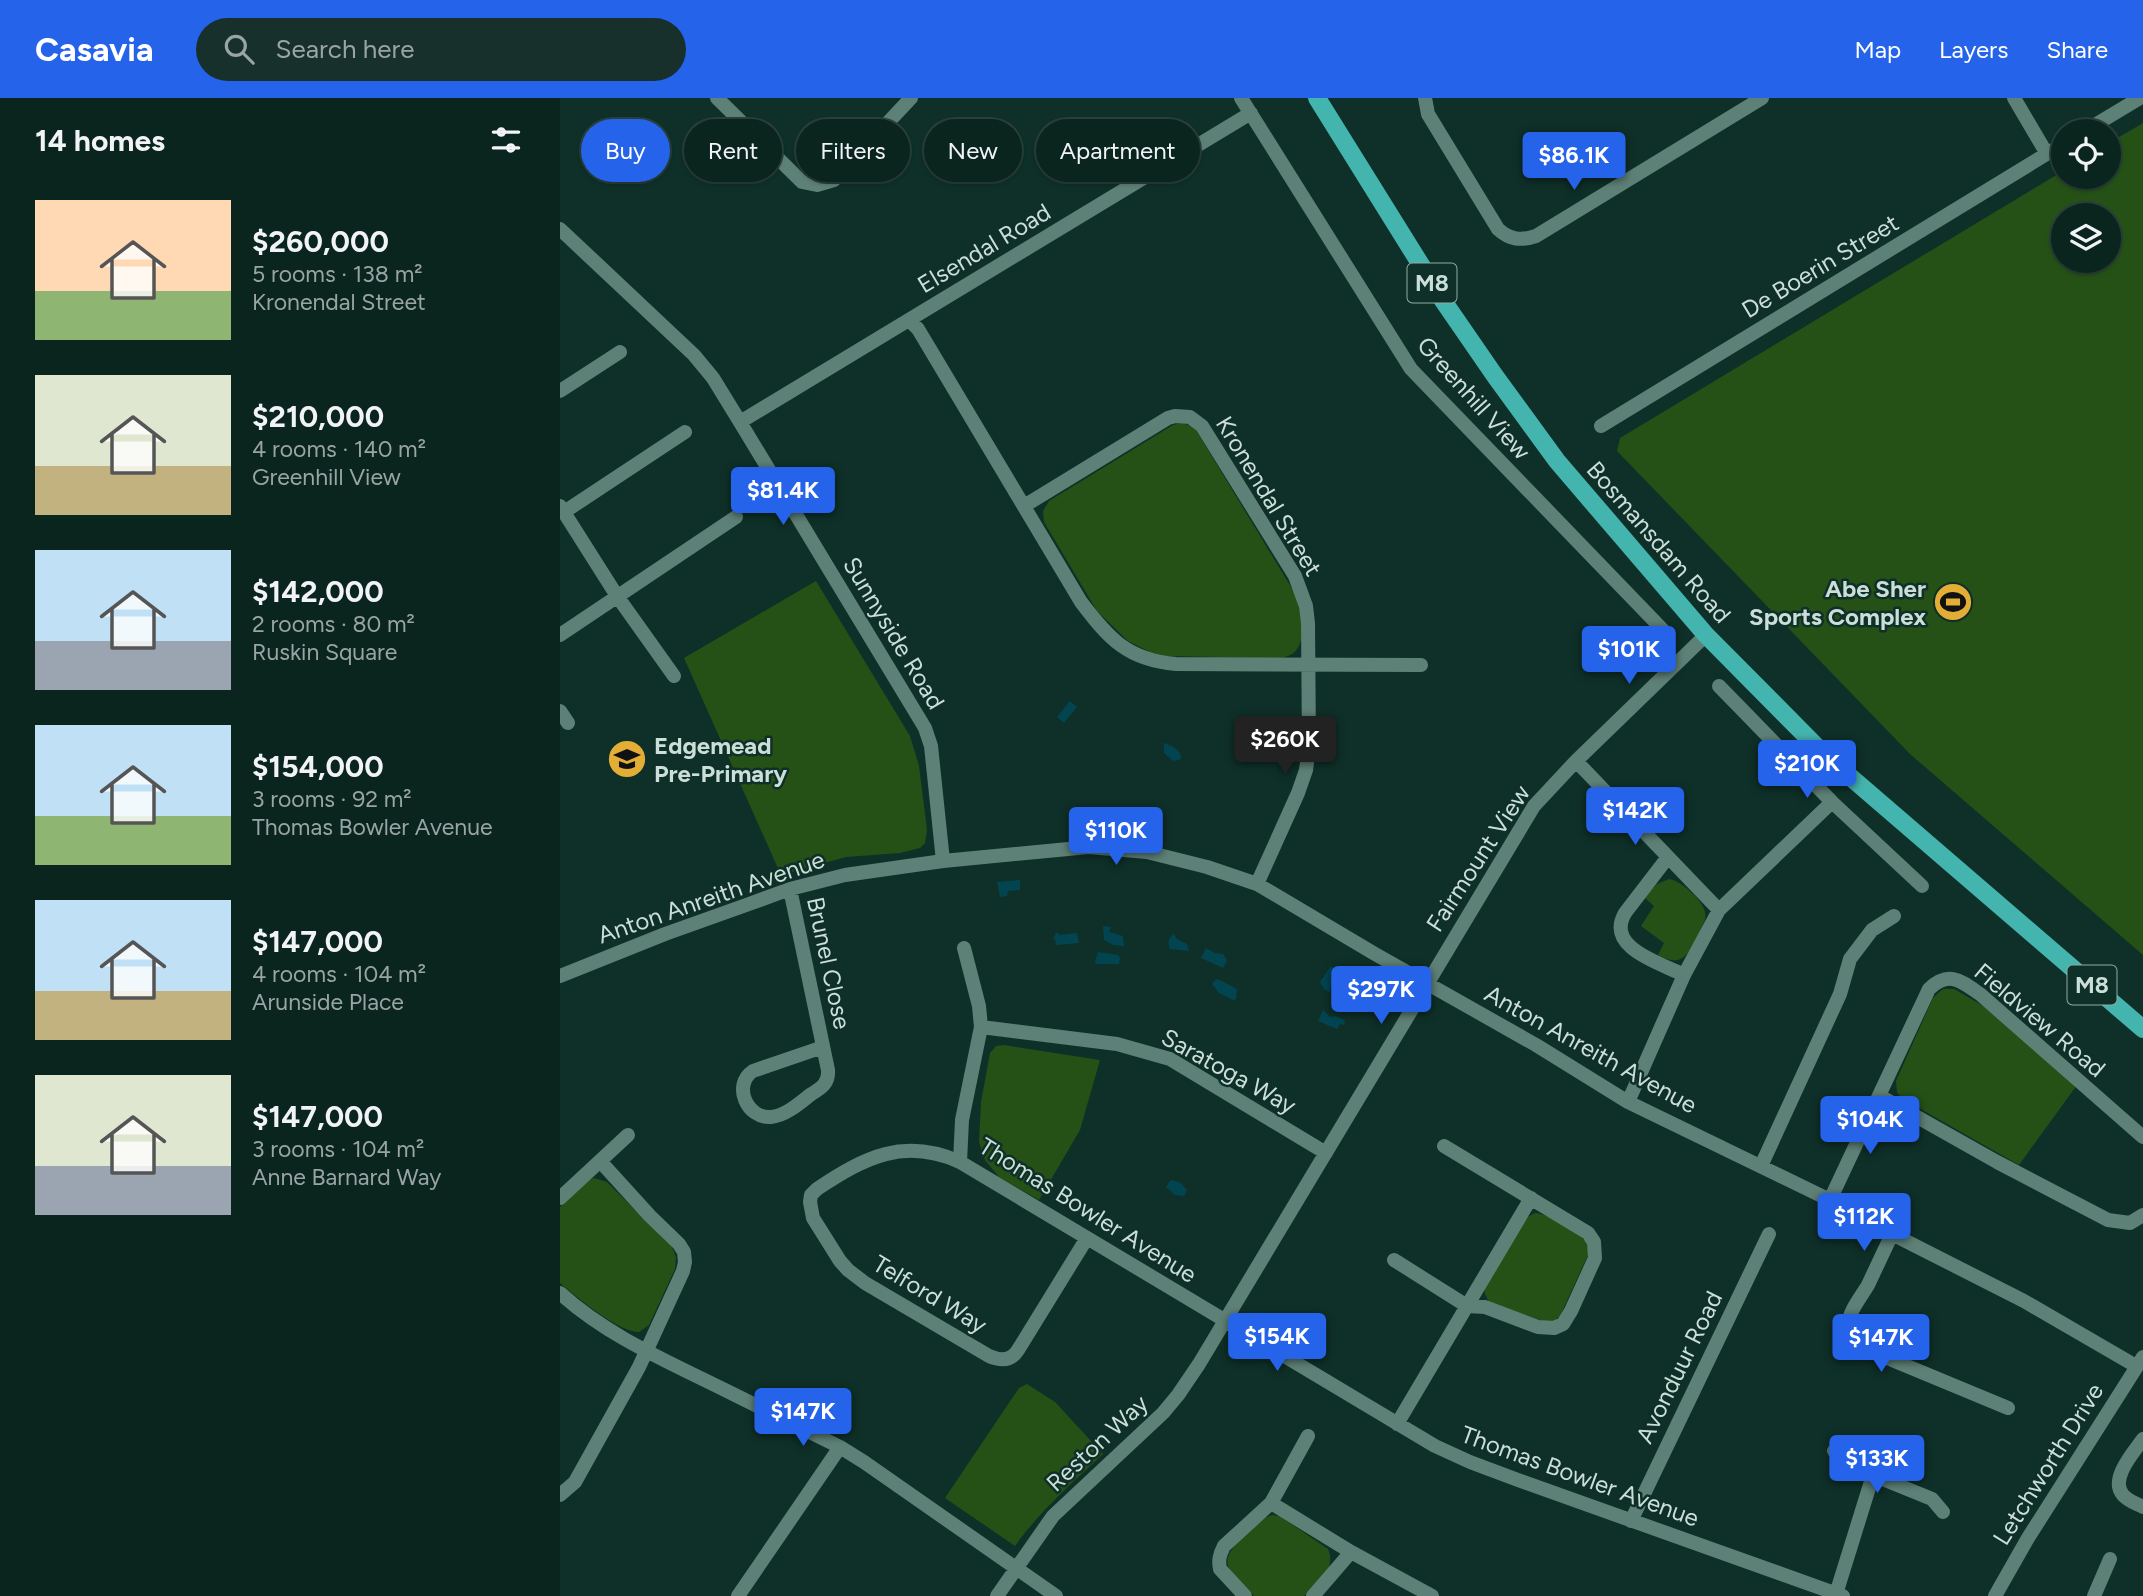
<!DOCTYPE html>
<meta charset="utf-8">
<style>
:root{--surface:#0a241e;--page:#18302b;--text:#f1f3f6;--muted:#99a4a4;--line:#2a413c;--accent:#2563eb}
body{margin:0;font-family:Figtree,sans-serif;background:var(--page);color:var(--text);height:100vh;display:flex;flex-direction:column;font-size:26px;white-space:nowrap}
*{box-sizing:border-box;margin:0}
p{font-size:23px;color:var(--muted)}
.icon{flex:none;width:38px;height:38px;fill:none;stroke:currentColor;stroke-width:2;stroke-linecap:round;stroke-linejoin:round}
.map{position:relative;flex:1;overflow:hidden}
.details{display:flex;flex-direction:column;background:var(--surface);width:560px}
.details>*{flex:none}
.guide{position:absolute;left:21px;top:21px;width:665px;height:63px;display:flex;gap:14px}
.controls{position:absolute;left:1491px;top:21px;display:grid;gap:14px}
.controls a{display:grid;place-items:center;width:70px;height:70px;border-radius:50%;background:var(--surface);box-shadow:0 2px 5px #0004,0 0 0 2px var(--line);font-size:35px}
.price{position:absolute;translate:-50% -60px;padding:0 16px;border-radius:7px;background:var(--accent);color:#fff;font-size:23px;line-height:46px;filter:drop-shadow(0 2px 4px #0008)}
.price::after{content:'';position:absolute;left:50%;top:42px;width:21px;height:16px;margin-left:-10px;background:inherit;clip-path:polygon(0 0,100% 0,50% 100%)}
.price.active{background:#222;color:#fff}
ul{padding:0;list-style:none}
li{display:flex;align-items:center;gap:21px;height:175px;padding:0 35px}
li span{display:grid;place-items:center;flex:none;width:196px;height:140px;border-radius:0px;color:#555}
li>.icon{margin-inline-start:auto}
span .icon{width:84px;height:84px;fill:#fffc;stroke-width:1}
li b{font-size:30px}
h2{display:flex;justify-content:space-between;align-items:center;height:84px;padding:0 35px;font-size:30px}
.tag{padding:0 24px;border-radius:32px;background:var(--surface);box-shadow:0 2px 5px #0004,0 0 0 2px var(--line);font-size:24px;line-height:63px}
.tag.active{background:var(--accent);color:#fff}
header{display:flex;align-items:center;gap:42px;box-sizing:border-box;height:98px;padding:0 35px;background:var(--accent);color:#fff}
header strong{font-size:33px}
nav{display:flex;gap:38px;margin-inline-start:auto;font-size:24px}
.search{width:490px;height:63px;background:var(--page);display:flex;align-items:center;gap:18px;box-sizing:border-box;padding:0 24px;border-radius:38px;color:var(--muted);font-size:26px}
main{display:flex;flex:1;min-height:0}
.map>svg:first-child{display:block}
</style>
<header>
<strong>Casavia</strong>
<div class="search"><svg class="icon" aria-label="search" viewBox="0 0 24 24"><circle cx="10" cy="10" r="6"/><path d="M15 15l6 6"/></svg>Search here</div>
<nav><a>Map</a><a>Layers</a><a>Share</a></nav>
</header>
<main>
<section class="details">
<h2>14 homes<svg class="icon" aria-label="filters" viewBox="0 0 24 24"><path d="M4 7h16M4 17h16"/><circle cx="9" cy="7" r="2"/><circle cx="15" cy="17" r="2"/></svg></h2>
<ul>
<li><span style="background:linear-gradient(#ffd9b3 65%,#8fb573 0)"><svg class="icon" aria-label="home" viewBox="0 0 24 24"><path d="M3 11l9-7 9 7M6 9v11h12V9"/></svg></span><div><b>$260,000</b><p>5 rooms · 138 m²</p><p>Kronendal Street</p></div></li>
<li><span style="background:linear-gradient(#dfe7d0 65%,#c2b280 0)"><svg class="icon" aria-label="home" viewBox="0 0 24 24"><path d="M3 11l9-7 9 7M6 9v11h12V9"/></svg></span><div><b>$210,000</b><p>4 rooms · 140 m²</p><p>Greenhill View</p></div></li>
<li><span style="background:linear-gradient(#bfe0f5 65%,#9aa5b1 0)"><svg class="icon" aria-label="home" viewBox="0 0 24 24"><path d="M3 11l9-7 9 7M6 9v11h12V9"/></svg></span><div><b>$142,000</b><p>2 rooms · 80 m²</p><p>Ruskin Square</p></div></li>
<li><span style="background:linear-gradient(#bfe0f5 65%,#8fb573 0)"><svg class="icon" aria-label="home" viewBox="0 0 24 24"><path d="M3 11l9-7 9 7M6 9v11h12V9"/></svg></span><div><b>$154,000</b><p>3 rooms · 92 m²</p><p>Thomas Bowler Avenue</p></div></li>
<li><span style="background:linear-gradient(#bfe0f5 65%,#c2b280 0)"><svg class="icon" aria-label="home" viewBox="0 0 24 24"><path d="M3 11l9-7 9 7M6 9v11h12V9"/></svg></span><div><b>$147,000</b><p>4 rooms · 104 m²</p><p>Arunside Place</p></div></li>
<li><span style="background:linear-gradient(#dfe7d0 65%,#9aa5b1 0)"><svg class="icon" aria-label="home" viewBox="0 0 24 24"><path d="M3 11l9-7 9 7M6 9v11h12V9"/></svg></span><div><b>$147,000</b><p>3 rooms · 104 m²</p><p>Anne Barnard Way</p></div></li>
</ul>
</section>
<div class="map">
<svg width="1583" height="1498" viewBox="0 0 1583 1498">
<rect width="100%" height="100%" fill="#0e3028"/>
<!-- green -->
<path fill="#255117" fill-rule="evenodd" d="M1583 25V857L1350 656 1057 353 1060 340 1503 73V79H1549V45ZM1503 117H1549V163H1503Z
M621 325 632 328 636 332 737 499C742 520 751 558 719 560L606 558 592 555 568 543 537 513 484 424 483 413 489 403 613 327Z
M256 483 350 638 359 668 367 732 365 745 360 750 340 755 286 759 221 777 124 560Z
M1109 781C1120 782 1143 802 1145 814 1147 821 1142 828 1139 835 1129 855 1123 871 1098 857L1104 845 1081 828 1094 808 1084 799 1097 786Z
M1383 891H1394L1425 909 1517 987 1459 1067 1343 1001 1337 995 1336 983 1373 900Z
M444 947 540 962 520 1032 479 1102 439 1079 425 1062 419 1044 421 1004 430 955 436 948Z
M34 1080 47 1084 112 1149 116 1159 115 1171 89 1227 79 1234C60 1235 15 1198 0 1185V1109L29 1082Z
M975 1115C987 1115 1022 1136 1029 1147L1028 1157 1000 1218 992 1224 983 1223 929 1204 925 1196 924 1191 966 1120Z
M467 1286 495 1304 543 1356C512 1385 480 1413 455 1448L385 1400 459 1290Z
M713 1417 721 1419 768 1451C777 1471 758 1485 744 1498H694C669 1471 653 1467 686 1436 694 1429 702 1419 713 1417Z"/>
<!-- water -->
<path fill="#024550" d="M510 603 517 609 504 625 497 619Z
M604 645C611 647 622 652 621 661L613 663 604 655Z
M460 782V792L448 793 447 798 440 799 437 784Z
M543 828 551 829 549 834 563 838 564 848 553 847 544 842Z
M496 835H498L499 837 517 835 519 845 496 847 495 841H493Z
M614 836 617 841 627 846 629 853 610 851C607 846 609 838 614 836Z
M646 850 655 855 663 856 667 862 663 870 641 860Z
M538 854 558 857 560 860 559 866H536L535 864Z
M771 868 779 874 770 889V895L764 891 760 884Z
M656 881 662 883 677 891 676 901 673 902 659 895 652 886Z
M763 912 770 919 775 918 785 922 784 927 780 926 777 931 758 923Z
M612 1082 621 1085 627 1092 624 1098 615 1097 606 1089 610 1083Z"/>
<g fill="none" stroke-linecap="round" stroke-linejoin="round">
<!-- minor -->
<path stroke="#5e8177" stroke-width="14" d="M157 0 242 84 257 87 274 82 351 0
M681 0 851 271 1103 532
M865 0 868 16 938 131C950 142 961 143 976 138L1202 0
M1454 0 1487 56
M1525 33 1580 0
M0 131 134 257 153 280 180 324 365 630 371 648 383 763
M349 222 358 231 521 504C549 541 568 562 616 566L861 567
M0 293 60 254
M180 324 691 15
M1041 328 1503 46
M0 408 57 498 114 578
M464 408 608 320 615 318 630 319 642 328 735 478 746 508 748 525 749 649 746 672 738 695 697 786
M4 414 125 334
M0 537 176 419
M1159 588 1272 704 1362 788
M0 613 8 625
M1016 663 1159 812
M1108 759 1065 815C1045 850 1100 865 1124 877
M230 791 268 972C269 986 261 990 250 997 240 1005 225 1018 211 1019 187 1021 172 987 193 973L263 949
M404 850 419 908 421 929 402 1022 400 1064 875 1348 910 1364 958 1382 1283 1498
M0 878 105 836 189 806 230 791 285 777 383 763 529 749 587 754 647 769 697 786 815 856 976 947 1068 1004 1270 1102 1332 1136 1464 1203 1576 1268
M421 929 557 946 610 961 766 1055
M1320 998 1437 1064 1548 1122 1570 1125 1583 1117
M1068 1004 1124 877 1159 812 1272 704
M400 1064C344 1039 305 1059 257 1091L251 1097 250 1104 253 1120 280 1163 288 1172 305 1185 429 1258C441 1263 451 1263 458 1252L527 1140
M1201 1068 1280 896 1290 861 1312 832 1334 818
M0 1100 68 1037
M1270 1102 1369 891C1389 872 1401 883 1420 896L1583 1039
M1332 1136C1324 1153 1316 1170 1308 1187 1301 1199 1289 1213 1288 1227 1287 1238 1292 1244 1301 1249L1448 1310
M834 1162 907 1208 925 1209 978 1229 994 1230 1003 1226 1011 1213 1035 1160 1034 1144 1028 1135 884 1048
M0 1195C47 1238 109 1264 165 1292 204 1311 242 1330 280 1349L304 1364 496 1498
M837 1326 971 1100
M1583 1341C1574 1354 1549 1381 1563 1397 1568 1403 1577 1406 1583 1409
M1274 1353 1313 1377 1372 1401 1383 1414
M0 1397 15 1384 79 1269 123 1173 125 1164 124 1154 119 1146 90 1118 40 1063
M711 1405 791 1454 872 1498
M1071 1423 1209 1136
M1276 1496 1313 1377
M178 1498 280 1349
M437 1498 493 1418 603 1315 618 1297 639 1266 974 708 1016 663 1146 537
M685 1498 660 1471C658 1462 660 1456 664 1448L711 1405 748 1338
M753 1498 791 1454
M1534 1498 1550 1461"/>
<!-- tertiary -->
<path stroke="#5e8177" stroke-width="14" d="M1435 1498 1468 1440 1583 1259"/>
<!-- primary -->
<path stroke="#44b4af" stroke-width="18" d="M757 0 884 204 935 278 997 363 1146 537 1266 658 1583 931"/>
</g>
<!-- icons -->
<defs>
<g id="stadium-disc" transform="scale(2.0125)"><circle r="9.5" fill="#e3ae35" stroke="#0e3028"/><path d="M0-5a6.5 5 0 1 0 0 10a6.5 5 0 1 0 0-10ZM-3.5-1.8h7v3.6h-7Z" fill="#111"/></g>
<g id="school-disc" transform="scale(2.0125)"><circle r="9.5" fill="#e3ae35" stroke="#0e3028"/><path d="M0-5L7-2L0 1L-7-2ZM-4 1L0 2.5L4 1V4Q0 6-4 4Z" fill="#111"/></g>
</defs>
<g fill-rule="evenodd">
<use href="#stadium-disc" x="1393" y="504"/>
<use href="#school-disc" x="67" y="661"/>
</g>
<g text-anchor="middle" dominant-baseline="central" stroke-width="5" stroke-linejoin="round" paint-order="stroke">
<!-- shield labels -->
<g fill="#0e3028" stroke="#92aaa3" stroke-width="2">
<rect x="847.5" y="165.5" width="49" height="39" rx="5"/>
<rect x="1507.5" y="867.5" width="49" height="39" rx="5"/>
</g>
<g font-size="23" font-weight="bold" fill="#cbded8">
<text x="872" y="185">M8</text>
<text x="1532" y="887">M8</text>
</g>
<!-- street labels -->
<g font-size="24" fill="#cbded8" stroke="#0e3028">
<text transform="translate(424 150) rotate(-31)">Elsendal Road</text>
<text transform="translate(1260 168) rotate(-31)">De Boerin Street</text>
<text transform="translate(914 300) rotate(48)">Greenhill View</text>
<text transform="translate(709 398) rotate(59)">Kronendal Street</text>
<text transform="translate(1099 444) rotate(49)">Bosmansdam Road</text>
<text transform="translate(334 535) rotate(59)">Sunnyside Road</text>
<text transform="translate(918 760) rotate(-57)">Fairmount View</text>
<text transform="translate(151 799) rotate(-19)">Anton Anreith Avenue</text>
<text transform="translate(269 865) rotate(78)">Brunel Close</text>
<text transform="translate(1480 922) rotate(40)">Fieldview Road</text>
<text transform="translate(1031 951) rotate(29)">Anton Anreith Avenue</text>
<text transform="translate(669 973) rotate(29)">Saratoga Way</text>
<text transform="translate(528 1112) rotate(32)">Thomas Bowler Avenue</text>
<text transform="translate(370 1196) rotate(31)">Telford Way</text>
<text transform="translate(1119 1269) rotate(-64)">Avonduur Road</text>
<text transform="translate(537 1345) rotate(-43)">Reston Way</text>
<text transform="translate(1488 1366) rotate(-58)">Letchworth Drive</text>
<text transform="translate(1020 1378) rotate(20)">Thomas Bowler Avenue</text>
</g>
<!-- poi labels -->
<g font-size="24" font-weight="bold" fill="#cbded8" stroke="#0e3028" text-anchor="end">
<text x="1366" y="490">Abe Sher<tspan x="1366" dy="28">Sports Complex</tspan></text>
<text x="94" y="647" text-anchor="start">Edgemead<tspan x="94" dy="28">Pre-Primary</tspan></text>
</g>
</g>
</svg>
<div class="controls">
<a><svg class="icon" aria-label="locate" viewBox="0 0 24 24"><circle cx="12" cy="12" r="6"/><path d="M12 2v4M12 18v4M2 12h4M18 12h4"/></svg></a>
<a><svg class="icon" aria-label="layers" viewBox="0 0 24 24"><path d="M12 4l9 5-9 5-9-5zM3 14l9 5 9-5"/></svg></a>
</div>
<b class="price" style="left:1014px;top:94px">$86.1K</b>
<b class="price" style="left:223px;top:429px">$81.4K</b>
<b class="price" style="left:1069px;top:588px">$101K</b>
<b class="price active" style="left:725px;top:678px">$260K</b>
<b class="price" style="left:1247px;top:702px">$210K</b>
<b class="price" style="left:1075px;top:749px">$142K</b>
<b class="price" style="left:556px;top:769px">$110K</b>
<b class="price" style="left:821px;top:928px">$297K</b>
<b class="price" style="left:1310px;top:1058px">$104K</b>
<b class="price" style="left:1304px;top:1155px">$112K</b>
<b class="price" style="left:717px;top:1275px">$154K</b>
<b class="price" style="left:1321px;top:1276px">$147K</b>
<b class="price" style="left:243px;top:1350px">$147K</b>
<b class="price" style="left:1317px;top:1397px">$133K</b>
<div class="guide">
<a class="tag active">Buy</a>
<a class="tag">Rent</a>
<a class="tag">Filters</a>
<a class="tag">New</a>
<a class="tag">Apartment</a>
</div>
</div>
</main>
